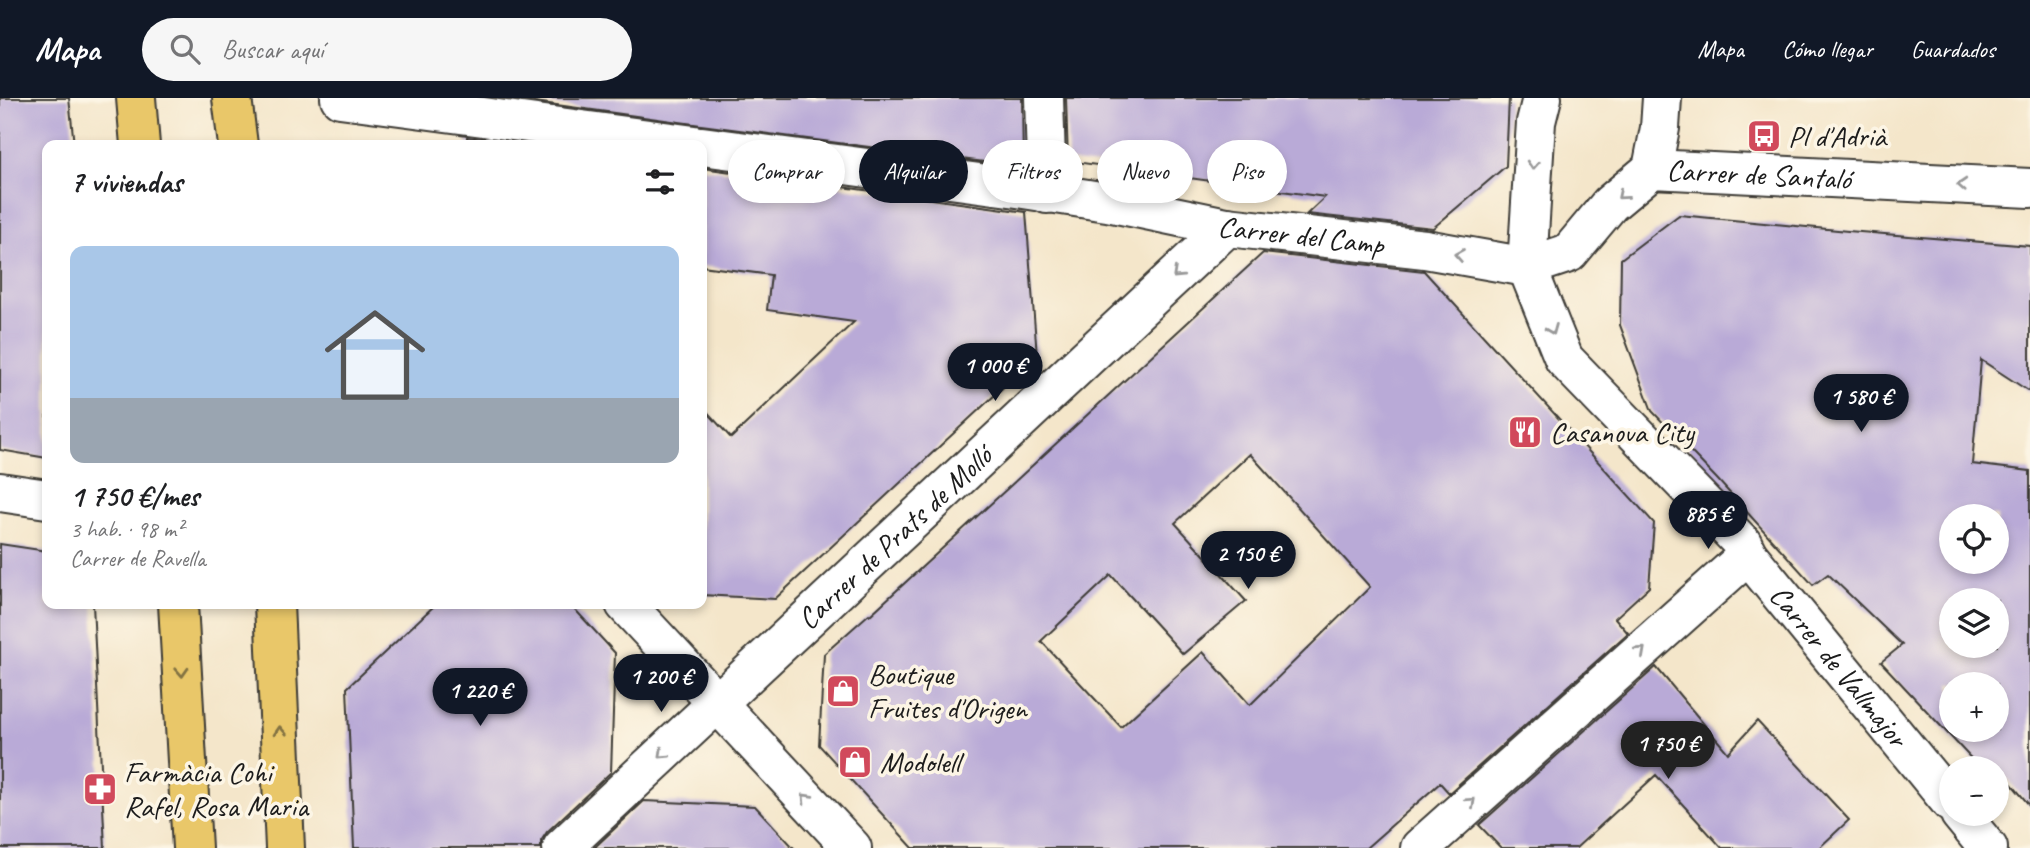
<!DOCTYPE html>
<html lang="es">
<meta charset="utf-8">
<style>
:root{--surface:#fff;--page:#f6f6f6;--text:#202124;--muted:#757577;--line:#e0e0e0;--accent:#111827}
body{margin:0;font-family:Caveat,sans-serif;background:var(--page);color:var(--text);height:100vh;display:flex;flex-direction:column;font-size:26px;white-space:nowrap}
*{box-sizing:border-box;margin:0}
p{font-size:23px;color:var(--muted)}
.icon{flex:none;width:38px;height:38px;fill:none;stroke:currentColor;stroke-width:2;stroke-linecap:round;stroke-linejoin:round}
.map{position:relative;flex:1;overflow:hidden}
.sheet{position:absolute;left:42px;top:42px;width:665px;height:469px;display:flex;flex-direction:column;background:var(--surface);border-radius:14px;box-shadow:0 4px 10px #0003}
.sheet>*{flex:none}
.top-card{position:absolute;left:728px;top:42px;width:665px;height:63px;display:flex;gap:14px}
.tools{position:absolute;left:1939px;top:406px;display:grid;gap:14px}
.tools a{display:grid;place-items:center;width:70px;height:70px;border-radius:50%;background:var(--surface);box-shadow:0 4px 10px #0003;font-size:35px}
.price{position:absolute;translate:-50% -60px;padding:0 16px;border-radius:24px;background:var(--accent);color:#fff;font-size:23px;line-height:46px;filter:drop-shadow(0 2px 4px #0008)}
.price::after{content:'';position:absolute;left:50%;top:42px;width:21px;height:16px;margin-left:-10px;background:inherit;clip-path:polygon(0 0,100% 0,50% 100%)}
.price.on{background:#222;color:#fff}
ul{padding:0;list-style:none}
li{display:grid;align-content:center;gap:14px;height:371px;padding:0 28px}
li+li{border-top:2px solid var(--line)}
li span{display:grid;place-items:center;height:217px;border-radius:14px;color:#555}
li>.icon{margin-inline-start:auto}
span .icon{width:126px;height:126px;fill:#fffc;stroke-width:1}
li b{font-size:30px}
h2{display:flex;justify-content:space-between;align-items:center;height:84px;padding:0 28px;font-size:30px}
.pill{padding:0 24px;border-radius:32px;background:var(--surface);box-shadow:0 4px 10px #0003;font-size:24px;line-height:63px}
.pill.on{background:var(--accent);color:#fff}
header{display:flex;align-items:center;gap:42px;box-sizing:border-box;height:98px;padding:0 35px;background:var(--accent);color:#fff}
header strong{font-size:33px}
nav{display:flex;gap:38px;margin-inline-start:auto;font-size:24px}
.search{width:490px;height:63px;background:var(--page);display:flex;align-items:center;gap:18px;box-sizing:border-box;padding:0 24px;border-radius:38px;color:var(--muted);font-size:26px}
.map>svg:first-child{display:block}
</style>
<header>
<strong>Mapa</strong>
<div class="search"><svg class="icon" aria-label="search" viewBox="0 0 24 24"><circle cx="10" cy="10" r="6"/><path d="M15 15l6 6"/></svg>Buscar aquí</div>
<nav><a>Mapa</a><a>Cómo llegar</a><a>Guardados</a></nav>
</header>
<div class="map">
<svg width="2030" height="750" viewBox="0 0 2030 750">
<rect width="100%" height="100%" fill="#fcf5e5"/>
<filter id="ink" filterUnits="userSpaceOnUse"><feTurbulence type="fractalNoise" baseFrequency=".0143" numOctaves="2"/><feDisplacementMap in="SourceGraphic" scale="14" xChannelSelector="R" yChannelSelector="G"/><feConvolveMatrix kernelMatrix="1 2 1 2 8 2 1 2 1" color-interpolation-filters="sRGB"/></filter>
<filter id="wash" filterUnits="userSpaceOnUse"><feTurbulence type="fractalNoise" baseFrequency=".00686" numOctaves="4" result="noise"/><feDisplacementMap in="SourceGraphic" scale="28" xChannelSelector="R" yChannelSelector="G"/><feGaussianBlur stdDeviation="1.57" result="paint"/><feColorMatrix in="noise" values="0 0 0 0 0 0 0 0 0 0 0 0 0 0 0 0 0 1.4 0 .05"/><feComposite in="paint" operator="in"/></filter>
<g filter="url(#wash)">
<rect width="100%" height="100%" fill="#f4e6ca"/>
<g id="blocks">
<!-- building -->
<path fill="#b9aad7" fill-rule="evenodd" d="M0 0H69L74 47H47V360L0 352Z
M506 0H1022L1023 69 701 27Z
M1066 0H1509L1506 68 1433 130 1307 116 1325 99 1068 63Z
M467 39 530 47H467Z
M702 70 1026 114 1037 258 775 501 702 497V308L731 340 854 224 767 212 771 177 702 168Z
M1679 117 1848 133 2030 148V294L1981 262 1972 366 2030 373V708L2005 678 1997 685V670H1980L1881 564 1902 547 1828 476 1813 487 1717 381 1652 313 1620 227 1621 161ZM1951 418H1997V464H1951ZM1951 502H1997V548H1951ZM1951 586H1997V632H1951Z
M1263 155 1424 173 1654 425 1649 489 1615 520 1628 535 1449 695 1440 685 1366 750H913L819 647 824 556 869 516 870 517ZM1250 356 1370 489 1250 607 1203 554 1121 629 1041 543 1111 477 1183 556 1246 503 1175 425Z
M0 446 47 453V506H93L105 750H0Z
M436 506H570L615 555 611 674 547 734 541 743V750H354L347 590Z
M1656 569 1728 655 1757 623 1849 722 1819 750H1722L1656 677 1576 750H1501L1479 727Z
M644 703 755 708 794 750H594Z"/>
</g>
</g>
<g filter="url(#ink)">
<use href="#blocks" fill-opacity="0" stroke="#3c3a36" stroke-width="2"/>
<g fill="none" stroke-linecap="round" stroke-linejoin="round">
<!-- minor casing -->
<g stroke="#3c3a36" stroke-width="42">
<g id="minor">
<path d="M340 0 694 47"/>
<path d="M1044 0 1047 96"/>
<path id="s1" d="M1542 0 1536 24 1527 169 1564 261 1742 445 1748 457 1951 705"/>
<path id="s2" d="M702 48 1017 90 1107 104 1227 129 1425 151 1527 169 1569 155 1610 106 1652 71 2030 90"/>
<path d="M1652 71 1660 30 1662 0"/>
<path d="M0 394 47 401"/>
<path d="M625 506 852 750"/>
<path d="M1960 716 1988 750"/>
<path id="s3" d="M562 750 1227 129"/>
<path d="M1420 750 1748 457"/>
</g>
</g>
<!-- major casing -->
<g stroke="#3c3a36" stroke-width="42">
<path id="major" d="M136 0 140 47
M232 0 238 47
M178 506 192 750
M274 506 285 750"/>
</g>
<!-- minor -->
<use href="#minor" stroke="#fff" stroke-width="38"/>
<!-- major -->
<use href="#major" stroke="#e9c769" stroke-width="38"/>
</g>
<!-- one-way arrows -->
<defs><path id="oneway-chevron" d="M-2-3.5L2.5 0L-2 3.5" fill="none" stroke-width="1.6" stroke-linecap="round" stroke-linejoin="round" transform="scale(1.75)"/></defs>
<g stroke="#999">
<use href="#oneway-chevron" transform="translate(1533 67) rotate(94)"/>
<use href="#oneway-chevron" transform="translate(1962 87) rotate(-177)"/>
<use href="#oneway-chevron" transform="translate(1622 97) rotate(140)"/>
<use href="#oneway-chevron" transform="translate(1459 157) rotate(-170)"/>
<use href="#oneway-chevron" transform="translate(1177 176) rotate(137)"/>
<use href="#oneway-chevron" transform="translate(1552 232) rotate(68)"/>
<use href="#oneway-chevron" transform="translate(1641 553) rotate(-42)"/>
<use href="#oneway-chevron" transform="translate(663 656) rotate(137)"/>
<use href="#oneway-chevron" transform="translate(806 700) rotate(-133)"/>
<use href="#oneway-chevron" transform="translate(1471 704) rotate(-42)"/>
</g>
<g stroke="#827242">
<use href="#oneway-chevron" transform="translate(182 574) rotate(87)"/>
<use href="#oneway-chevron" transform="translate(280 633) rotate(-93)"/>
</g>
</g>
<!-- icons -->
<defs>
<g id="bus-square" transform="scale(1.75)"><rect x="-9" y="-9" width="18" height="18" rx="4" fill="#d1495b" stroke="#fcf5e5"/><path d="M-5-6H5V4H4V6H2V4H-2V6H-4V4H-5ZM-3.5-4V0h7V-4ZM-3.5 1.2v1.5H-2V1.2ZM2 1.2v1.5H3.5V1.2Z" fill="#fff"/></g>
<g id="restaurant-square" transform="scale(1.75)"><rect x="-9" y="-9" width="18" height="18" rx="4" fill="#d1495b" stroke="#fcf5e5"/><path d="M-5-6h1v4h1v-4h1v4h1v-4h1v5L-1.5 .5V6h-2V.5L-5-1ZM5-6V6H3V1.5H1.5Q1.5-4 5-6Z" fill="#fff"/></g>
<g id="shop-square" transform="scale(1.75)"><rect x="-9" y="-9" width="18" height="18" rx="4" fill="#d1495b" stroke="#fcf5e5"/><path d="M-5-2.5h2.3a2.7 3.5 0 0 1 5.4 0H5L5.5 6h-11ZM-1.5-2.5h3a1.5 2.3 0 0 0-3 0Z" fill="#fff"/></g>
<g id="pharmacy-square" transform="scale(1.75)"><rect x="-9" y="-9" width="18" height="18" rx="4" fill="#d1495b" stroke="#fcf5e5"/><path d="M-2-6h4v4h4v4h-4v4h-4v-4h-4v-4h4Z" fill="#fff"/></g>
</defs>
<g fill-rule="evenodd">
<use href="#bus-square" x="1764" y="38"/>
<use href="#restaurant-square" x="1525" y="334"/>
<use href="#shop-square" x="843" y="593"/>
<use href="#shop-square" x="855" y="664"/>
<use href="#pharmacy-square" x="100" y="691"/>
</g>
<g text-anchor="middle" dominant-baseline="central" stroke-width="7" stroke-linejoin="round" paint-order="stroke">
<!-- poi labels -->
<g font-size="30" fill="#1c1c1c" stroke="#fcf5e5" text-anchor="start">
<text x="1788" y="38">Pl d'Adrià</text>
<text x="1550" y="334">Casanova City</text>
<text x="868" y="576">Boutique<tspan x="868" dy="34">Fruites d'Origen</tspan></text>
<text x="880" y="664">Modolell</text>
<text x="124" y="674">Farmàcia Cohi<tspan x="124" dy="34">Rafel, Rosa Maria</tspan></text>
</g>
<!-- street labels -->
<g font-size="30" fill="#1c1c1c" stroke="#fcf5e5">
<text stroke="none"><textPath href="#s2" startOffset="1104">Carrer de Santaló</textPath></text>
<text stroke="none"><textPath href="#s2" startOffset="606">Carrer del Camp</textPath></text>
<text stroke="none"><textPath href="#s3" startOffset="455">Carrer de Prats de Molló</textPath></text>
<text stroke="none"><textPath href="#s1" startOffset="682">Carrer de Vallmajor</textPath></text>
</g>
</g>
</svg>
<div class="tools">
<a><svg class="icon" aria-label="locate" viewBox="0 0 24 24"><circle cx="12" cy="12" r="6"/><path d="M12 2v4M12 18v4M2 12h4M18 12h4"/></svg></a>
<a><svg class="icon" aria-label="layers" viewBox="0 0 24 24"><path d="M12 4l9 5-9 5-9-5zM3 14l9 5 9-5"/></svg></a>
<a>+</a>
<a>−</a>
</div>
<b class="price" style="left:995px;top:305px">1 000 €</b>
<b class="price" style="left:1861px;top:336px">1 580 €</b>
<b class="price" style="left:1708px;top:453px">885 €</b>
<b class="price" style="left:1248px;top:493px">2 150 €</b>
<b class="price" style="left:661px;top:616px">1 200 €</b>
<b class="price" style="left:480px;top:630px">1 220 €</b>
<b class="price on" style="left:1668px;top:683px">1 750 €</b>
<div class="top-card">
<a class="pill">Comprar</a>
<a class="pill on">Alquilar</a>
<a class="pill">Filtros</a>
<a class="pill">Nuevo</a>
<a class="pill">Piso</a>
</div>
<section class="sheet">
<h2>7 viviendas<svg class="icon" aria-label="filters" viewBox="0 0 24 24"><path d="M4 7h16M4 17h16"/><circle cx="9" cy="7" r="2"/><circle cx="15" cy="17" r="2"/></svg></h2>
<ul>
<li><span style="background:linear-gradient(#a9c7e8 70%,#9aa5b1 0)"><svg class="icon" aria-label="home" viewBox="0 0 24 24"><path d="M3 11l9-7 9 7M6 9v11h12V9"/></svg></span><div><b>1 750 €/mes</b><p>3 hab. · 98 m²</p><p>Carrer de Ravella</p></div></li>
</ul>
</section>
</div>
